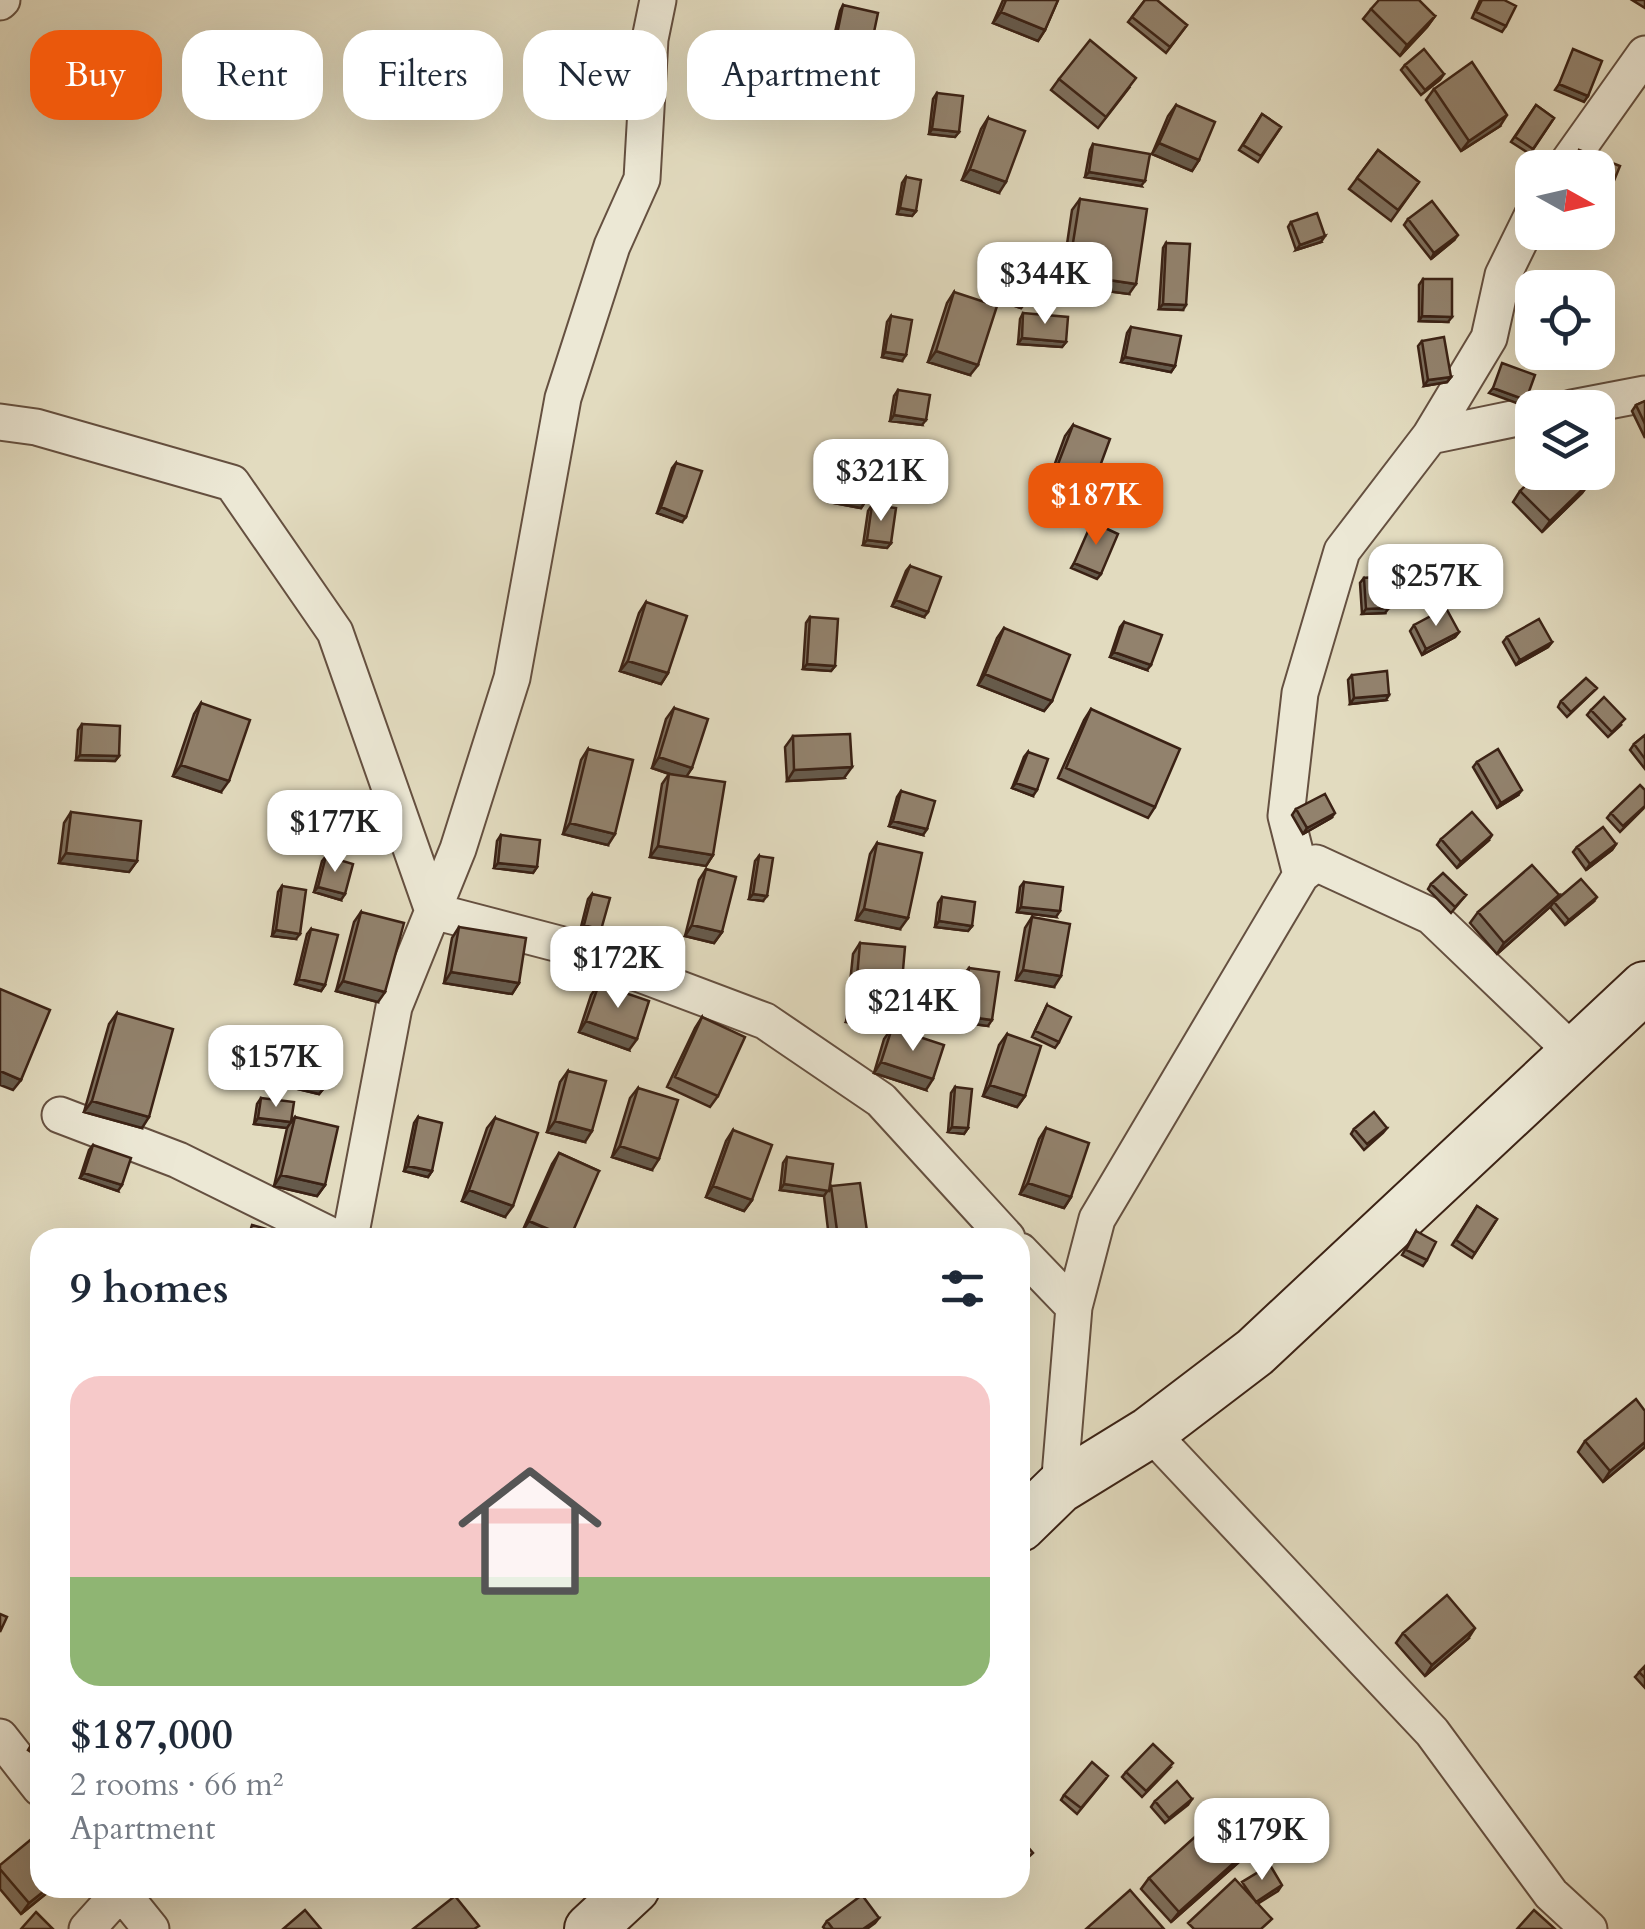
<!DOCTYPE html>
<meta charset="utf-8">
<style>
:root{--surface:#fff;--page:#f6f6f7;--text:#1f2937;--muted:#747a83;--accent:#ea580c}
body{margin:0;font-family:Cardo,serif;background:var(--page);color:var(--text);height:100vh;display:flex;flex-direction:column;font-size:38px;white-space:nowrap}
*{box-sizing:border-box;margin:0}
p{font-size:32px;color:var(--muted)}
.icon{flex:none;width:55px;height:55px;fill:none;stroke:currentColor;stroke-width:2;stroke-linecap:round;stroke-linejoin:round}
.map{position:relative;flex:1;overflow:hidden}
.side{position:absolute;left:30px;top:1228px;width:1000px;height:670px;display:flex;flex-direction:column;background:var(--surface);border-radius:30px;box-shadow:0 10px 40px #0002}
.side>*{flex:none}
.guide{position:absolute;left:30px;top:30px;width:1000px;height:90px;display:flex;gap:20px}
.needle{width:65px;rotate:98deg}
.tools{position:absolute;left:1515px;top:150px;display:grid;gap:20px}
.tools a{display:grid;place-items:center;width:100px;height:100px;border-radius:20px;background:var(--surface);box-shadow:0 10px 40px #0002;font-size:50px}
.price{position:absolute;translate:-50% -85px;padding:0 22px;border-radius:20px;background:#fff;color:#222;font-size:32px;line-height:65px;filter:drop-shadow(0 2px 5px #0008)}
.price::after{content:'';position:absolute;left:50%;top:60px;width:30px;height:22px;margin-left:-15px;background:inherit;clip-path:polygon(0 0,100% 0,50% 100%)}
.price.on{background:var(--accent);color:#fff}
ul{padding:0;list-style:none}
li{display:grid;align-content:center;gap:20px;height:530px;padding:0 40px}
li span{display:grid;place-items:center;height:310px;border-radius:30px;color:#555}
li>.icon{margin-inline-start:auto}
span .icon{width:180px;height:180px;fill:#fffc;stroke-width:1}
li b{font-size:42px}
h2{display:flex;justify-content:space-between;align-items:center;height:120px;padding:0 40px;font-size:42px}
.chip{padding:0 35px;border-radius:30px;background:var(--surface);box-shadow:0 10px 40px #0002;font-size:35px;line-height:90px}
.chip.on{background:var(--accent);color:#fff}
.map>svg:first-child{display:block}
</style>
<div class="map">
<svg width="1645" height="1929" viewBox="0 0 1645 1929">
<rect width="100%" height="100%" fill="#e2dbbf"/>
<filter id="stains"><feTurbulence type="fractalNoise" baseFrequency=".002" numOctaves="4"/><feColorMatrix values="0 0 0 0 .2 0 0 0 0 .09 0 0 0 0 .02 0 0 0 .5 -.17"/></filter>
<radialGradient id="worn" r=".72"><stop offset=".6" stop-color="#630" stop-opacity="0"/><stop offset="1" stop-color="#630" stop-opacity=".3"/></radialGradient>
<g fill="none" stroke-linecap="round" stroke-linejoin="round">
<!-- street casing -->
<g stroke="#655040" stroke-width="39">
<path id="street" d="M0 2 2 0
M1564 168 1645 54
M1572 408 1645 394
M0 422 36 427 232 483 335 632 433 911 563 945 765 1021 881 1100 1007 1238
M1430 436 1489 338 1503 275 1532 216
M1301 875 1286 816 1300 693 1342 551 1430 436 1532 415
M60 1115 178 1160 336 1238
M350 1238 394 1007 458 849 512 678 563 398 612 246 642 179 650 39 658 0
M1020 1251 1074 1307
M1150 1432 1432 1732 1551 1894 1589 1929
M1059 1488 1074 1307 1097 1219 1301 875 1316 863 1431 916 1574 1053
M0 1737 40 1788
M118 1888 151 1929
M87 1929 124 1888"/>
</g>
<!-- secondary casing -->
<g stroke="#3b2215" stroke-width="54">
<path id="secondary" d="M1020 1526 1059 1488 1150 1432 1255 1352 1645 987
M590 1929 634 1888"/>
</g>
<!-- street -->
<use href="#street" stroke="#ece8d5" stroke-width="35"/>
<!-- secondary -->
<use href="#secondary" stroke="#ece8d5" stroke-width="50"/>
</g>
<!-- wall -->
<path fill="#7e705e" stroke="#3b2215" stroke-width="2.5" d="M1003 0H1058L1045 30 1038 41 993 23Z
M1145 0 1187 25 1166 53 1128 22Z
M1480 0H1504L1506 26 1502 32 1472 18Z
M1632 0H1645V8Z
M843 5 870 51 866 57 831 49 840 11Z
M1371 9 1435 16 1427 27 1400 56 1363 19Z
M1405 65 1444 74 1440 80 1421 95 1401 70Z
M1059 79 1129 88 1098 128 1051 90Z
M1434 89 1500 126 1461 151 1426 100Z
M937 93 959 132 955 137 929 134 933 99Z
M1176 105 1199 160 1192 171 1152 154 1168 116Z
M1536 105 1554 118 1530 154 1511 142Z
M1262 114 1281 127 1258 162 1239 150Z
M988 118 999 193 962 180 981 129Z
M1093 144 1141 186 1085 177 1090 150Z
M1378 150 1419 182 1391 221 1349 189Z
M906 177 916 211 912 216 897 214 902 183Z
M1080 199 1129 294 1061 285 1072 210Z
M1408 219 1454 240 1431 259 1404 225Z
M1291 222 1321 242 1296 250 1288 227Z
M1166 243 1183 310 1159 309 1163 248Z
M1016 257 1025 303 1021 308 999 301 1012 262Z
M1423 279 1448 322 1419 321V285Z
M954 292 970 375 928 362 947 303Z
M1023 313 1066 342 1062 347 1018 344 1020 319Z
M891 316 902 361 882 357 887 322Z
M1131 327 1175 366 1171 372 1121 362 1127 333Z
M1422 341 1451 377 1447 382 1424 386 1418 346Z
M898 390 922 425 890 421 894 396Z
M1645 401V438L1632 411 1636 405Z
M1073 425 1088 499 1080 510 1043 496 1065 436Z
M843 447 865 502 861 508 829 502 839 452Z
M676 463 682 522 657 513 672 468Z
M1590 482 1582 493 1542 532 1513 502 1520 491Z
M872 505 891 543 887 548 863 545 868 511Z
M910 566 924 617 892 606 906 571Z
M1364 578 1385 613 1362 614 1360 583Z
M646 602 668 673 661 684 620 671 639 613Z
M810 617 835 666 831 671 803 669 806 623Z
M1124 622 1147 670 1110 657 1120 627Z
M1414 625 1459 632 1455 637 1422 655 1410 631Z
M1004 628 1052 701 1044 711 978 685 997 638Z
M1507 637 1552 642 1548 647 1516 665 1503 642Z
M1352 675 1386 700 1350 704 1348 680Z
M1597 688 1567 717 1558 707 1561 701Z
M201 703 221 792 173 776 194 714Z
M674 708 692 768 686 776 713 855 706 866 650 857 662 784 669 774 652 768 666 719Z
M1091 709 1155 807 1148 818 1058 778 1084 720Z
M1591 710 1621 725 1608 737 1587 715Z
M82 724 119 756 115 761 76 760 78 730Z
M1645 735V769L1630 750 1634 744Z
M793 736 844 778 787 781 785 747Z
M588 749 608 845 563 834 581 760Z
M1028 752 1033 796 1012 788 1024 757Z
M1477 762 1518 795 1497 808 1473 767Z
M901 791 923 835 889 826 897 797Z
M1645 807 1620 832 1607 818 1611 813Z
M1296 809 1331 818 1303 834 1292 815Z
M71 812 137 861 129 872 59 863 64 823Z
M501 835 537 867 533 873 494 868 497 841Z
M1441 839 1488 841 1457 868 1437 845Z
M877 843 900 929 856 920 870 854Z
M1616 844 1612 850 1586 870 1573 852 1577 847Z
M326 856 341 900 314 892 322 861Z
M759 856 763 901 749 899 755 861Z
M706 869 722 932 714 943 685 936 699 880Z
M1024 882 1056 917 1017 912 1020 887Z
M1431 884 1466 895 1451 913 1428 889Z
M282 886 296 939 272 936 278 892Z
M592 894 597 936 580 931 588 899Z
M1559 895 1554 902H1593L1565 925 1550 907 1551 906 1497 954 1470 923 1478 912Z
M942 897 972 926 968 931 935 927 938 903Z
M361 912 378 1002 336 991 354 922Z
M1032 917 1054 987 1016 980 1025 928Z
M459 927 519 983 512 994 444 983 452 938Z
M311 929 325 985 321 991 295 984 307 934Z
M860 943 899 1016 891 1027 846 1022 853 954Z
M969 968 988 1026 958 1022 965 973Z
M599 984 629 1050 579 1032 591 995Z
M1047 1005 1059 1042 1055 1048 1032 1037Z
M117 1013 142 1128 84 1112 109 1024Z
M702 1017 718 1096 710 1107 667 1087 695 1028Z
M892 1028 926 1090 874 1073 884 1039Z
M1007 1034 1025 1096 1017 1107 983 1096 999 1045Z
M310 1047 323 1089 319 1094 298 1089 306 1052Z
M568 1071 585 1142 547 1132 560 1082Z
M955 1087 968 1128 964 1134 948 1132 951 1093Z
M638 1088 652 1170 612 1157 630 1098Z
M261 1098 291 1122 295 1117 325 1185 317 1196 274 1186 287 1128 254 1124 257 1104Z
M418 1117 432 1171 428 1177 404 1171 414 1123Z
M495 1118 505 1217 462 1201 487 1128Z
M1046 1128 1071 1197 1064 1208 1020 1194 1039 1139Z
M1387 1128 1383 1133 1364 1150 1351 1134 1354 1129Z
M733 1130 752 1200 744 1211 706 1197 726 1141Z
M93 1145 118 1191 80 1178 89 1150Z
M559 1153 599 1171 522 1232 552 1164Z
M787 1157 829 1189 831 1186 868 1238H829L824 1196 780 1190 783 1163Z
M1477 1206 1497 1219 1472 1258 1452 1245Z
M1416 1231 1427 1260 1423 1266 1402 1255Z
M1585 1441 1645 1447 1603 1482 1578 1452Z
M39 1627 40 1662H35V1633Z
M1403 1633 1468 1639 1425 1676 1396 1643Z
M1645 1666V1688L1635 1677Z
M40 1730V1758L28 1750Z
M1170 1768 1142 1797 1122 1777 1126 1772Z
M1104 1781 1077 1814 1061 1800 1064 1795Z
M1192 1799 1188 1805 1165 1823 1151 1807 1155 1801Z
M1264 1810 1277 1835 1248 1860 1243 1855 1239 1862 1171 1922 1141 1889 1149 1878 1234 1838Z
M0 1865 40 1888H53L21 1914 0 1889Z
M879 1918 875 1923 867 1929H825L823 1927 827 1921Z"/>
<!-- shaded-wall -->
<path fill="#665b4c" stroke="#3b2215" stroke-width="2.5" d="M1001 12 1045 30 1038 41 993 23Z
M1435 16 1427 27 1400 56 1407 45Z
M835 44 870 51 866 57 831 49Z
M1559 84 1588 96 1584 102 1555 90Z
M1507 115 1500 126 1461 151 1469 141Z
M932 129 959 132 955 137 929 134Z
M1159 143 1199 160 1192 171 1152 154Z
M970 169 1006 182 999 193 962 180Z
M1089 172 1145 181 1141 186 1085 177Z
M1598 189 1609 193 1605 199 1598 196Z
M900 208 916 211 912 216 897 214Z
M1458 235 1454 240 1431 259 1434 253Z
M1325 236 1321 242 1296 250 1300 245Z
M1068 274 1136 284 1129 294 1061 285Z
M1003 295 1025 303 1021 308 999 301Z
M1163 304 1186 305 1183 310 1159 309Z
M1422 316 1452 317 1448 322 1419 321Z
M1022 338 1066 342 1062 347 1018 344Z
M936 351 978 365 970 375 928 362Z
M885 352 906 355 902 361 882 357Z
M1125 357 1175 366 1171 372 1121 362Z
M1451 377 1447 382 1424 386 1428 380Z
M1493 388 1526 400 1522 405 1489 393Z
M894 415 926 420 922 425 890 421Z
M1590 482 1582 493 1542 532 1550 521Z
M1050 485 1088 499 1080 510 1043 496Z
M833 496 865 502 861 508 829 502Z
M661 507 686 517 682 522 657 513Z
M867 540 891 543 887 548 863 545Z
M1074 563 1101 574 1097 579 1071 568Z
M896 600 928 612 924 617 892 606Z
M1389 608 1385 613 1362 614 1366 609Z
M1459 632 1455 637 1422 655 1426 649Z
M1552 642 1548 647 1516 665 1520 660Z
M1114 652 1151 665 1147 670 1110 657Z
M628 661 668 673 661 684 620 671Z
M807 664 835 666 831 671 803 669Z
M985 674 1052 701 1044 711 978 685Z
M1389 695 1386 700 1350 704 1354 698Z
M80 755 119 756 115 761 76 760Z
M659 757 692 768 685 779 652 768Z
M181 765 229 781 221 792 173 776Z
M852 767 844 778 787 781 794 770Z
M1016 783 1037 790 1033 796 1012 788Z
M1522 790 1518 795 1497 808 1501 803Z
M1335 813 1331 818 1303 834 1307 828Z
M893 821 927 829 923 835 889 826Z
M570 823 615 834 608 845 563 834Z
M1492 835 1488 841 1457 868 1461 862Z
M1616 844 1612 850 1586 870 1590 864Z
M658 846 713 855 706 866 650 857Z
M66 853 137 861 129 872 59 863Z
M498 863 537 867 533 873 494 868Z
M318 887 345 894 341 900 314 892Z
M753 894 767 896 763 901 749 899Z
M1559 895 1551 906 1497 954 1504 943Z
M1597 897 1593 902 1565 925 1569 920Z
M1021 907 1060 911 1056 917 1017 912Z
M864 909 908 918 900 929 856 920Z
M939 921 972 926 968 931 935 927Z
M584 925 601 930 597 936 580 931Z
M692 925 722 932 714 943 685 936Z
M276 930 300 934 296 939 272 936Z
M1023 970 1061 976 1054 987 1016 980Z
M451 972 519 983 512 994 444 983Z
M299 979 325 985 321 991 295 984Z
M343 981 385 992 378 1002 336 991Z
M854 1011 899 1016 891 1027 846 1022Z
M962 1016 992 1020 988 1026 958 1022Z
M586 1021 637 1039 629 1050 579 1032Z
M881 1062 933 1079 926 1090 874 1073Z
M0 1071 21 1080 13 1090 0 1085Z
M302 1084 323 1089 319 1094 298 1089Z
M990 1085 1025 1096 1017 1107 983 1096Z
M92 1101 149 1117 142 1128 84 1112Z
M258 1118 291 1122 287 1128 254 1124Z
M555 1121 592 1131 585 1142 547 1132Z
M952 1127 968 1128 964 1134 948 1132Z
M620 1146 659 1159 652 1170 612 1157Z
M408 1166 432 1171 428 1177 404 1171Z
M84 1173 122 1185 118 1191 80 1178Z
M281 1175 325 1185 317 1196 274 1186Z
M1028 1183 1071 1197 1064 1208 1020 1194Z
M784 1184 828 1190 824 1196 780 1190Z
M713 1186 752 1200 744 1211 706 1197Z
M469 1190 513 1206 505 1217 462 1201Z
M529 1221 567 1238H535L522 1232Z
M1645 1442V1447L1603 1482 1610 1471Z
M1475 1628 1468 1639 1425 1676 1432 1665Z
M1281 1829 1277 1835 1248 1860 1252 1855Z
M1246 1852 1239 1862 1171 1922 1179 1912Z
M1282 1885 1278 1891 1251 1908 1255 1902Z
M48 1888H53L21 1914 29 1903Z"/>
<!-- building -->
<path fill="#92826d" stroke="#3b2215" stroke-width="2.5" d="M1006 0H1058L1045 30 1001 12Z
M1145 0H1157L1187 25 1170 47 1132 17Z
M1379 0H1419L1435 16 1407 45 1371 9Z
M1482 0H1504L1516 6 1506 26 1476 12Z
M843 5 878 13 870 51 835 44Z
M1090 40 1136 78 1106 117 1059 79Z
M1424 49 1444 74 1425 90 1405 65Z
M1573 49 1602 61 1588 96 1559 84Z
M1472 62 1507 115 1469 141 1434 89Z
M937 93 963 96 959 132 932 129Z
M1176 105 1215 122 1199 160 1159 143Z
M1536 105 1554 118 1533 149 1515 137Z
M1262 114 1281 127 1261 156 1243 145Z
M988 118 1025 131 1006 182 970 169Z
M1093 144 1150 154 1145 181 1089 172Z
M1378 150 1419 182 1398 210 1357 178Z
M1579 150 1620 166 1609 193 1598 189V168H1573Z
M906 177 921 180 916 211 900 208Z
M1080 199 1147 209 1136 284 1068 274Z
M1432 201 1458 235 1434 253 1408 219Z
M1317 213 1325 236 1300 245 1291 222Z
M1166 243 1190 244 1186 305 1163 304Z
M1016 257 1037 265 1025 303 1003 295Z
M1423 279H1452V317L1422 316Z
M954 292 997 306 978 365 936 351Z
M1023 313 1068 317 1066 342 1022 338Z
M891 316 912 320 906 355 885 352Z
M1131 327 1181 336 1175 366 1125 357Z
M1444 337 1451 377 1428 380 1422 341Z
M1502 363 1535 375 1526 400 1493 388Z
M898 390 930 395 926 420 894 415Z
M1645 401V424L1636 405Z
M1073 425 1110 439 1088 499 1050 485Z
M843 447 874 453 865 502 833 496Z
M676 463 702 471 686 517 661 507Z
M1539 472H1581L1590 482 1550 521 1520 491Z
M872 505 896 508 891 543 867 540Z
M1092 522 1118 534 1101 574 1074 563Z
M910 566 941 577 928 612 896 600Z
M1386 576 1389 608 1366 609 1364 578Z
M646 602 687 616 668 673 628 661Z
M1446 608 1459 632 1426 649 1414 625Z
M810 617 838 619 835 666 807 664Z
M1539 619 1552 642 1520 660 1507 637Z
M1124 622 1162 635 1151 665 1114 652Z
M1004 628 1070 655 1052 701 985 674Z
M1387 671 1389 695 1354 698 1352 675Z
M1586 678 1597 688 1571 712 1561 701Z
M1604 697 1625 719 1612 732 1591 710Z
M201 703 250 720 229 781 181 765Z
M674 708 708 719 692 768 659 757Z
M1091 709 1180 749 1155 807 1066 768Z
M82 724 120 726 119 756 80 755Z
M850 734 852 767 794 770 793 736Z
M1645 735V759L1634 744Z
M588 749 633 760 615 834 570 823Z
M1498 749 1522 790 1501 803 1477 762Z
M1028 752 1048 759 1037 790 1016 783Z
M669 774 725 782 713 855 658 846Z
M1640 785 1645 790V806L1623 826 1611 813Z
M901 791 935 801 927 829 893 821Z
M1325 794 1335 813 1307 828 1296 809Z
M71 812 141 821 137 861 66 853Z
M1472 812 1492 835 1461 862 1441 839Z
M1603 827 1616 844 1590 864 1577 847Z
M501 835 540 840 537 867 498 863Z
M877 843 922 853 908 918 864 909Z
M326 856 353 864 345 894 318 887Z
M759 856 773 858 767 896 753 894Z
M1532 865 1559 895 1504 943 1478 912Z
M706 869 736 877 722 932 692 925Z
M1443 873 1466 895 1455 907 1431 884Z
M1581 879 1597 897 1569 920 1554 902Z
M1024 882 1063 887 1060 911 1021 907Z
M282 886 306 890 300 934 276 930Z
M592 894 610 898 601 930 584 925Z
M942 897 975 902 972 926 939 921Z
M361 912 404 923 385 992 343 981Z
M1032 917 1070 924 1061 976 1023 970Z
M459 927 526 938 519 983 451 972Z
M311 929 338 935 325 985 299 979Z
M860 943 905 947 899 1016 854 1011Z
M969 968 999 972 992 1020 962 1016Z
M599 984 649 1001 637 1039 586 1021Z
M0 989 50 1010 21 1080 0 1071Z
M1047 1005 1071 1017 1059 1042 1035 1031Z
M117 1013 173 1029 149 1117 92 1101Z
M702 1017 745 1037 718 1096 675 1077Z
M892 1028 944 1045 933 1079 881 1062Z
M1007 1034 1041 1046 1025 1096 990 1085Z
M310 1047 332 1052 323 1089 302 1084Z
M568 1071 606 1081 592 1131 555 1121Z
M955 1087 972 1089 968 1128 952 1127Z
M638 1088 678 1100 659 1159 620 1146Z
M261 1098 294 1102 291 1122 258 1118Z
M1374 1112 1387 1128 1367 1144 1354 1129Z
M295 1117 338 1127 325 1185 281 1175Z
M418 1117 442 1123 432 1171 408 1166Z
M495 1118 538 1133 513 1206 469 1190Z
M1046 1128 1089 1143 1071 1197 1028 1183Z
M733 1130 772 1145 752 1200 713 1186Z
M93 1145 131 1158 122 1185 84 1173Z
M559 1153 599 1171 570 1238 529 1221Z
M787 1157 833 1164 829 1191 784 1184Z
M860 1183 868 1238H838L831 1186Z
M1477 1206 1497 1219 1475 1253 1456 1240Z
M252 1225 288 1235V1238H248Z
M314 1231 326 1238H310Z
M1416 1231 1436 1242 1427 1260 1406 1250Z
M1636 1399 1645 1411V1442L1610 1471 1585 1441Z
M1447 1595 1475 1628 1432 1665 1403 1633Z
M0 1614 7 1617 0 1632Z
M1645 1666V1678L1639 1672Z
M40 1731V1750L32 1745Z
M1153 1744 1173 1763 1146 1791 1126 1772Z
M1092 1762 1108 1776 1081 1808 1064 1795Z
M1177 1781 1192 1799 1169 1818 1155 1801Z
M1264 1810 1281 1829 1252 1855 1235 1836Z
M1216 1818 1246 1852 1179 1912 1149 1878Z
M40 1832V1888H48L29 1903 0 1869V1865Z
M1020 1838 1033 1853 1020 1865Z
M1270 1865 1282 1885 1256 1902 1242 1882Z
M1235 1879 1272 1919 1261 1929H1194L1188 1923Z
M1130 1890 1164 1929H1086Z
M862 1895 879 1918 863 1929H833L827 1921Z
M455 1896 479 1926 474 1929H413Z
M305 1910 321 1929H283Z
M1534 1910 1555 1929H1517Z
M36 1912 53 1929H21Z"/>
<rect width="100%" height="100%" filter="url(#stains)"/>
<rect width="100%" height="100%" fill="url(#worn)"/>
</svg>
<div class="tools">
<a><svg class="needle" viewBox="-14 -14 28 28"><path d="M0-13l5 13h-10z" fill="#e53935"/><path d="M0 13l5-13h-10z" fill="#747a83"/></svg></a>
<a><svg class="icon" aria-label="locate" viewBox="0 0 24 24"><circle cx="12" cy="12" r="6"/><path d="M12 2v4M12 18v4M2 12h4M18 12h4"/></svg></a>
<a><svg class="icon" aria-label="layers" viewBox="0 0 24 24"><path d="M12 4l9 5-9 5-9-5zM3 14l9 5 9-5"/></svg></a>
</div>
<b class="price" style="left:1045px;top:327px">$344K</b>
<b class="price" style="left:881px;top:524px">$321K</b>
<b class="price on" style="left:1096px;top:548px">$187K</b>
<b class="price" style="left:1436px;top:629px">$257K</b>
<b class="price" style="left:335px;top:875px">$177K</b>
<b class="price" style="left:618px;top:1011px">$172K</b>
<b class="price" style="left:913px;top:1054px">$214K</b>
<b class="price" style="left:276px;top:1110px">$157K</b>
<b class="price" style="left:1262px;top:1883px">$179K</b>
<div class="guide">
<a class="chip on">Buy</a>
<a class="chip">Rent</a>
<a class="chip">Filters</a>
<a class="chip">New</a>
<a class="chip">Apartment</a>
</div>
<section class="side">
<h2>9 homes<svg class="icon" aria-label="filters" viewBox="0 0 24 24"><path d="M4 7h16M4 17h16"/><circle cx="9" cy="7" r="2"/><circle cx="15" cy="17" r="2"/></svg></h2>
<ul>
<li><span style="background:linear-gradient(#f6c9c9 65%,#8fb573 0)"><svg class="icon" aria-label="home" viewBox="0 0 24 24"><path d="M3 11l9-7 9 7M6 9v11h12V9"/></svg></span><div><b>$187,000</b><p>2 rooms · 66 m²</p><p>Apartment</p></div></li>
</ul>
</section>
</div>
